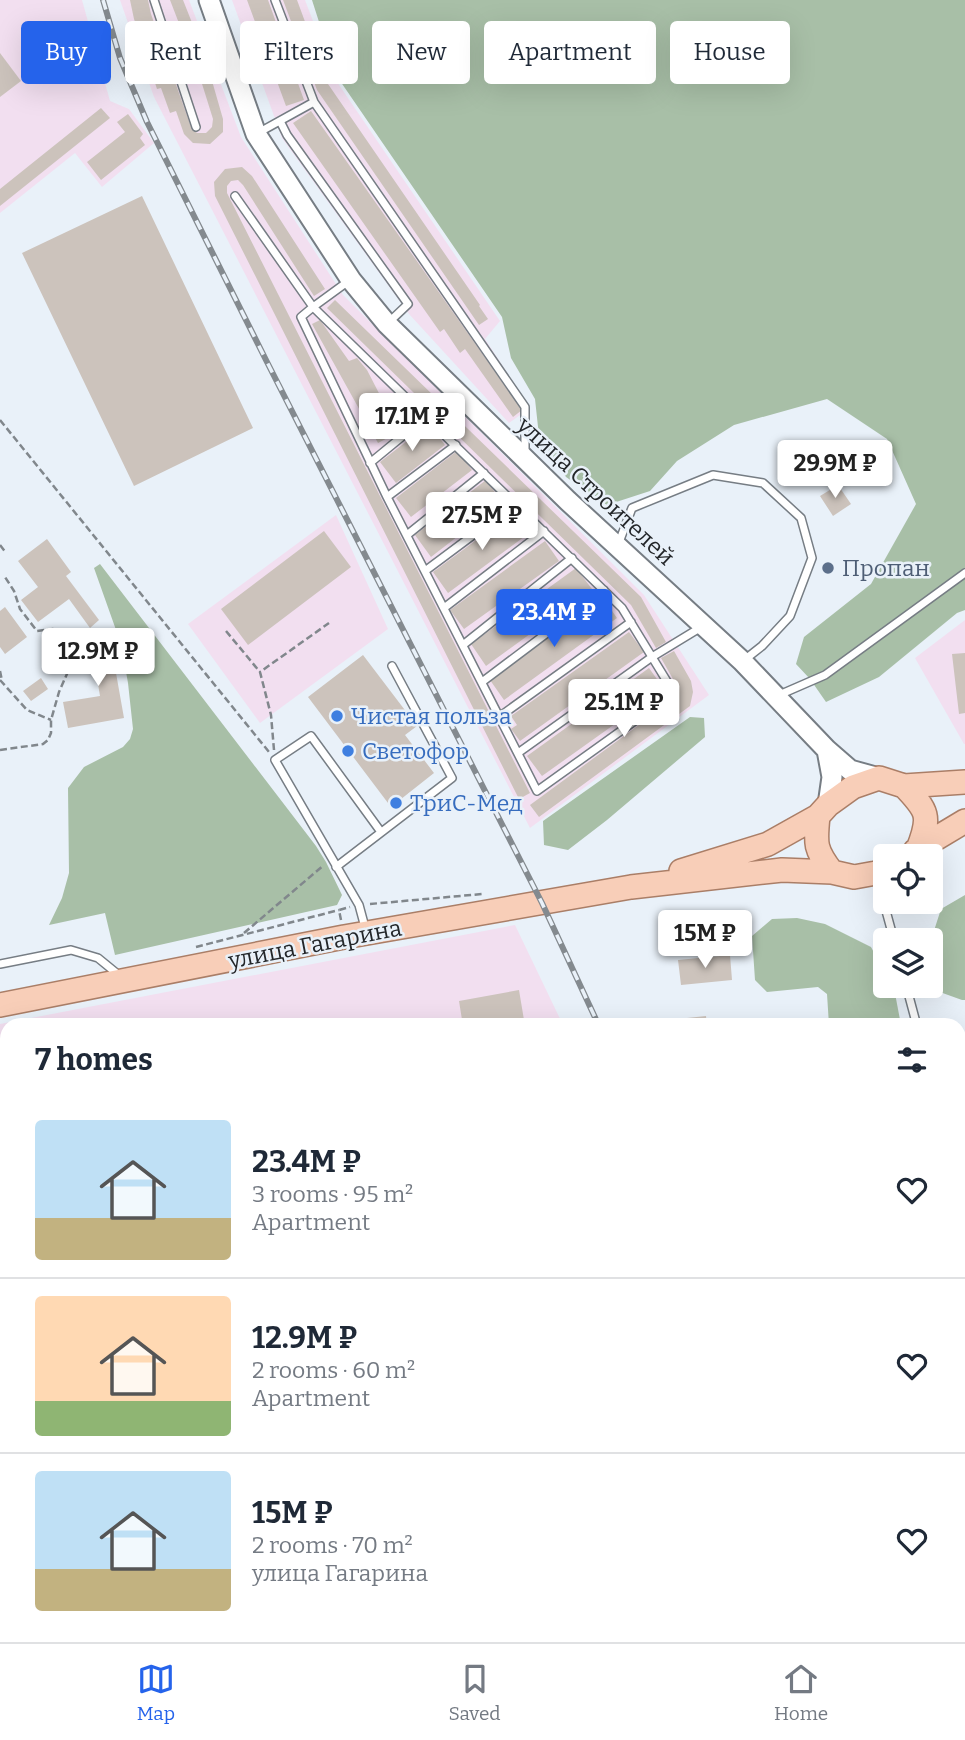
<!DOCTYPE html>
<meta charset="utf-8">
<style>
:root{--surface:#fff;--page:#f2f2f3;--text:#1f2937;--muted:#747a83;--line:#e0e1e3;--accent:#2563eb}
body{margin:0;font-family:Bitter,serif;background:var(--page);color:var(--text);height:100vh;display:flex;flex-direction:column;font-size:26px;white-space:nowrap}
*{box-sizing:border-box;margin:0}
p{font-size:23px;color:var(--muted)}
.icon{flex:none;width:38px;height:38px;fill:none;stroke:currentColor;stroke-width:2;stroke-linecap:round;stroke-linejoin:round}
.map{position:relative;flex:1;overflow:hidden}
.details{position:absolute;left:0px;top:1018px;width:966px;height:625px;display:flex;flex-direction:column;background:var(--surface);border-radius:21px 21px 0 0;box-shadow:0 7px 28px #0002}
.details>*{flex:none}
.banner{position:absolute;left:21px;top:21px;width:924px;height:63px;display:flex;gap:14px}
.controls{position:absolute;left:873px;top:844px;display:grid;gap:14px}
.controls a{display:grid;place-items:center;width:70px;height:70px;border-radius:7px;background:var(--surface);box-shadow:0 7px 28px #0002;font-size:35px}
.price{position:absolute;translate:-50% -60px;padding:0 16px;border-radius:7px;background:#fff;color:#222;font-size:23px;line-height:46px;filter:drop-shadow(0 2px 4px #0008)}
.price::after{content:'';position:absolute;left:50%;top:42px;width:21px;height:16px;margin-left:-10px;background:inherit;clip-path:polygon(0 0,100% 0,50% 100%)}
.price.active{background:var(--accent);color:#fff}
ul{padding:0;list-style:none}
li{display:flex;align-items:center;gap:21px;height:175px;padding:0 35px}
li+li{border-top:2px solid var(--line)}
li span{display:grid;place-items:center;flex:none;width:196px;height:140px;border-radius:7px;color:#555}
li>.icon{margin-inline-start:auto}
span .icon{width:84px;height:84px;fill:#fffc;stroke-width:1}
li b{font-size:30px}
h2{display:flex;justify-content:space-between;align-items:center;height:84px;padding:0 35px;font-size:30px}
.chip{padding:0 24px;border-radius:7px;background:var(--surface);box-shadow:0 7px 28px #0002;font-size:24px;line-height:63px}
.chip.active{background:var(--accent);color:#fff}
.dock{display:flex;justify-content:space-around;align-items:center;height:98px;border-top:2px solid var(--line);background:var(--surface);font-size:19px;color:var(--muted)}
.dock a{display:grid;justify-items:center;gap:4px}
.dock .active{color:var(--accent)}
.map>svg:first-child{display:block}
</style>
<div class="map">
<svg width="965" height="1642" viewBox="0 0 965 1642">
<rect width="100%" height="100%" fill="#e9f1f9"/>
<!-- industrial -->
<path fill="#f2dff0" d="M0 0H82L110 101 129 109 154 143 102 187 75 153 0 213Z
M120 0H189L241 137 343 295 644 595 709 695 530 828 154 97Z
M232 0H305L335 79 500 321 485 339 530 408 509 423 409 314 282 138Z
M336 515 388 629 260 723 188 624Z
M965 620V744H964L915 658Z
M515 925 563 1025 7 1026V1636H827L820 1642H0V1024Z
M959 1107H965V1355L959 1352Z
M959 1415 965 1418V1522L959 1527Z
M965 1551V1642H854L861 1636H959V1555Z"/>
<!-- forest -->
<path fill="#a8bfa7" d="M312 0H965V610L957 613 879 677 826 702 810 679 796 664 804 637 871 584 916 504 887 439 827 399 734 425 677 461 650 491 607 505 566 477 539 436 535 399 511 358 502 317 336 75Z
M100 564 316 846 326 862 342 895 337 905 115 955 105 913 49 925 62 898 69 873 68 788 84 767 123 747 130 739 133 729 128 683 121 644 94 568Z
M690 717 704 718 705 737 607 820 568 850 544 845 543 821Z
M965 895V1000H962L937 991 931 959V940L941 909Z
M797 918 825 924 871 947 885 973 886 985H892L894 988 901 1025H829L827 994 818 987 767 992 755 980 752 936 772 919Z"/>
<!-- building -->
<path fill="#ccc3bc" d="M130 0H148L151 14 191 127 197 133H206L212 127 213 119 198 71 208 67 223 119V132L210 144 193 143 184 134 176 111 170 113 161 88 157 89 134 19Z
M170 0H183L204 53 192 57Z
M247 0H268L304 100 286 106Z
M283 0H297L328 84 480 305 479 306 488 319 479 325 317 90Z
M0 53 21 81 0 97Z
M101 108 110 118 0 206V189Z
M311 111 522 410 513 417 465 349 460 353 444 329 440 332 293 123Z
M128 114 143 134 140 138 145 145 101 180 87 162 125 132 117 122Z
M242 167 252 176 325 289 314 296 243 185 238 180 231 181 227 186V193L530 793 519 799 215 196 214 182 225 169Z
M142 196 253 428 134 486 22 253Z
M335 300 641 597 666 642 656 648 631 605 327 308Z
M320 320 349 361 357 358 367 370 399 432 378 443 312 324Z
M429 424 445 445 396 483 380 462Z
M457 451 472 470 411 517 396 498Z
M486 480 502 502 431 557 415 535Z
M838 485 851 504 833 516 820 496Z
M517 510 532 531 448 593 433 572Z
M324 531 351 567 248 645 221 609Z
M47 539 71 572 66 576 99 620 90 628 69 599 38 622 21 600 38 587 18 561Z
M545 541 559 561 464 629 450 610Z
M576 568 592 589 486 666 471 644Z
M603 598 617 618 504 700 490 680Z
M5 607 27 637 5 654 0 647V611Z
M108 628 124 718 68 728 63 702 100 696 89 631Z
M629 632 644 652 520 741 511 729 517 725 511 716Z
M674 651 691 681 693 692 690 706 539 817 530 805 677 697V686L661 658Z
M965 653V713L959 714 952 654Z
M363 655 417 726 405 735 434 773 391 807 308 697Z
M649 668 664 689 542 776 527 756Z
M41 678 48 689 31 701 23 691Z
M730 955 732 980 681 985 678 960Z
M519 990 525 1026H463L459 1001Z
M706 1016 707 1026H687V1018Z
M7 1083V1120L0 1122V1085Z
M7 1410V1435L0 1436V1411Z
M7 1583V1631L0 1632V1584Z
M233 1636H294L295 1642H209V1641Z
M355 1636H510L511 1642H356Z
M517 1636H601L602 1642H518Z
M741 1636H776L769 1642H745Z"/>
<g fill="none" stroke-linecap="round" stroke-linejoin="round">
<!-- service casing -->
<g stroke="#767d84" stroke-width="10">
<path id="service" d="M154 0 196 127
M275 0 314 102 525 407V454
M280 121 287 135 408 304 388 323
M256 134 314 102
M235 196 313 307 622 608 671 688 664 700 537 791 387 497 301 317 313 307 350 280
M370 463 427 416
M387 497 456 445
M407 535 484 473
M618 545 632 508 713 475 763 483 801 518 812 558 790 616 762 646 743 661
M425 571 516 503
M444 608 544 531
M463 645 572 558
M482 682 604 590
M779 695 825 675 965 573
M499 717 631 622
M518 753 652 657 703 626
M336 867 452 778 392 666
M877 878 894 940
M366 931 359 905 275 760 311 736 381 832
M0 964 71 950 98 958 120 976
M906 985 917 1026
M959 1202 963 1220
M959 1586 965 1581
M939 1642V1636"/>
</g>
<!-- secondary casing -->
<g stroke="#767d84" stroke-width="23">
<path id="secondary" d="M209 0 256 134 351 280 387 324 568 501 742 661 827 750 850 770 879 778
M827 750 832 777 828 805"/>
</g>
<!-- primary casing -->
<g stroke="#aa7e67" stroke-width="26">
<path id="primary" d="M904 786C928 811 931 816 918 849
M818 816C815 844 815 850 832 872
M915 851 965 821
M681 871 768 844 818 816 828 805 853 787 879 778 904 786 965 782
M0 1005 344 937 631 887 782 870 832 872 854 877 876 873 886 870"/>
</g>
<!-- path -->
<path stroke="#81878c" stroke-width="2.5" stroke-dasharray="7 3.5" stroke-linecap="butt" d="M0 420 269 752
M0 545 6 553
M226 631 260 672
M0 671 2 681
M0 680 27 710 51 720
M0 750 43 744 48 740 51 733V720L59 692 70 667 68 651 53 629 37 631 20 609 14 591 5 577
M274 750 271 715 260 672 329 623
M370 904 482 894
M341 920 339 910 350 907
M244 933 324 865
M196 947 339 910"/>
<!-- service -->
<use href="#service" stroke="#fff" stroke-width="7"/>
<!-- secondary -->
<use href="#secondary" stroke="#fff" stroke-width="19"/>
<!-- primary -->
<use href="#primary" stroke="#f8ceb8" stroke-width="23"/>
<!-- rail casing -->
<g stroke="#848a8f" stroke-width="6">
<path id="rail" d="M103 0 120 58 147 122 267 362 542 903 599 1026
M959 1374 965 1375
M959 1484 965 1482
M959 1507 965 1503
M959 1541 965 1536
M777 1642 784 1636
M839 1642 845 1636"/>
</g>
<!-- rail -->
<use href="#rail" stroke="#e9f1f9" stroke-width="3.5" stroke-dasharray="10" stroke-linecap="butt"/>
</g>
<!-- markers -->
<circle fill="#5c6f8a" stroke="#e9f1f9" stroke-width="2.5" cx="828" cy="568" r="7"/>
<g fill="#3f7fe0" stroke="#e9f1f9" stroke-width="2.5">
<circle cx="337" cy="716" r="7"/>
<circle cx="348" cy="751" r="7"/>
<circle cx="396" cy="803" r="7"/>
</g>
<g text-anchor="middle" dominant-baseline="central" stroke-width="5" stroke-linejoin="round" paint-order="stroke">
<!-- street labels -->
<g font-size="23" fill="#232629" stroke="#e9f1f9">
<text transform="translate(596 491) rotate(43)">улица Строителей</text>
<text transform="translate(315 944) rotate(-11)">улица Гагарина</text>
</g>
<!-- service labels -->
<g font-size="23" fill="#4e5e75" stroke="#e9f1f9" text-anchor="start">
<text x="842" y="568">Пропан</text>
</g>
<!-- shop labels -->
<g font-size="23" fill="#366cbe" stroke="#e9f1f9" text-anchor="start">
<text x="351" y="716">Чистая польза</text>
<text x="362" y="751">Светофор</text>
<text x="410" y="803">ТриС-Мед</text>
</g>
</g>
</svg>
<div class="controls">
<a><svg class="icon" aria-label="locate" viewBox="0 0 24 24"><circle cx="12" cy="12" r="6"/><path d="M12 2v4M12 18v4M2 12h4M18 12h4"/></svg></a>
<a><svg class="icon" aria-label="layers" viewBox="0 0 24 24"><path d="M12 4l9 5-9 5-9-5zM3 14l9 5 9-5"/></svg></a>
</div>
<b class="price" style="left:412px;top:453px">17.1M ₽</b>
<b class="price" style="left:835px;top:500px">29.9M ₽</b>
<b class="price" style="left:482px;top:552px">27.5M ₽</b>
<b class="price active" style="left:554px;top:649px">23.4M ₽</b>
<b class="price" style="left:98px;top:688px">12.9M ₽</b>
<b class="price" style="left:624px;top:739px">25.1M ₽</b>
<b class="price" style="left:705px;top:970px">15M ₽</b>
<div class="banner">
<a class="chip active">Buy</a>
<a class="chip">Rent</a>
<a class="chip">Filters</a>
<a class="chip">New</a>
<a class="chip">Apartment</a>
<a class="chip">House</a>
</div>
<section class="details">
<h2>7 homes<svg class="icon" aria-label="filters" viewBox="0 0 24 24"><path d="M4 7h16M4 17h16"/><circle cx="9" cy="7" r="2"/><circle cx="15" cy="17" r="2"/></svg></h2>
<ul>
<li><span style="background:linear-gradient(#bfe0f5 70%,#c2b280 0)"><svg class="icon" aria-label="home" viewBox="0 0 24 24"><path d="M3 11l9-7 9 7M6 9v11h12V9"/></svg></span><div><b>23.4M ₽</b><p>3 rooms · 95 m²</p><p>Apartment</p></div><svg class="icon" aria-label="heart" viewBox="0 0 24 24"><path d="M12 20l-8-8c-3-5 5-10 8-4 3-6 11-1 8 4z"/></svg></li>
<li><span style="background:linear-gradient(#ffd9b3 75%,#8fb573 0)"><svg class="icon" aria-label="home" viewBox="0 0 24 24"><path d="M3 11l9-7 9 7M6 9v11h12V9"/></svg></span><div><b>12.9M ₽</b><p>2 rooms · 60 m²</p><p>Apartment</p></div><svg class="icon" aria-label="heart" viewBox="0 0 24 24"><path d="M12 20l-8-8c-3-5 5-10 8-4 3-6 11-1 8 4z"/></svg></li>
<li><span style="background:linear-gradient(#bfe0f5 70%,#c2b280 0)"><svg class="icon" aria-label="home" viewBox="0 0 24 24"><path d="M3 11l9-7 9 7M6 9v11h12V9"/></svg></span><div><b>15M ₽</b><p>2 rooms · 70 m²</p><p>улица Гагарина</p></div><svg class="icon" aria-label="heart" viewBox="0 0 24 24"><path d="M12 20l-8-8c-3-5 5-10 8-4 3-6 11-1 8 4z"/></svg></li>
</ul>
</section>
</div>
<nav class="dock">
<a class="active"><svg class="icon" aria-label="map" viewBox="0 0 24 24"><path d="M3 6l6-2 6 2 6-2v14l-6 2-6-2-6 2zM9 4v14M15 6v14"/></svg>Map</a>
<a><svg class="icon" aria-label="saved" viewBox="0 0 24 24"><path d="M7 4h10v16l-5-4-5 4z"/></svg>Saved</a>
<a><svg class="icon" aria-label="home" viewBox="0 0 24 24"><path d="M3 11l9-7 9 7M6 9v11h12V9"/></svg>Home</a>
</nav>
